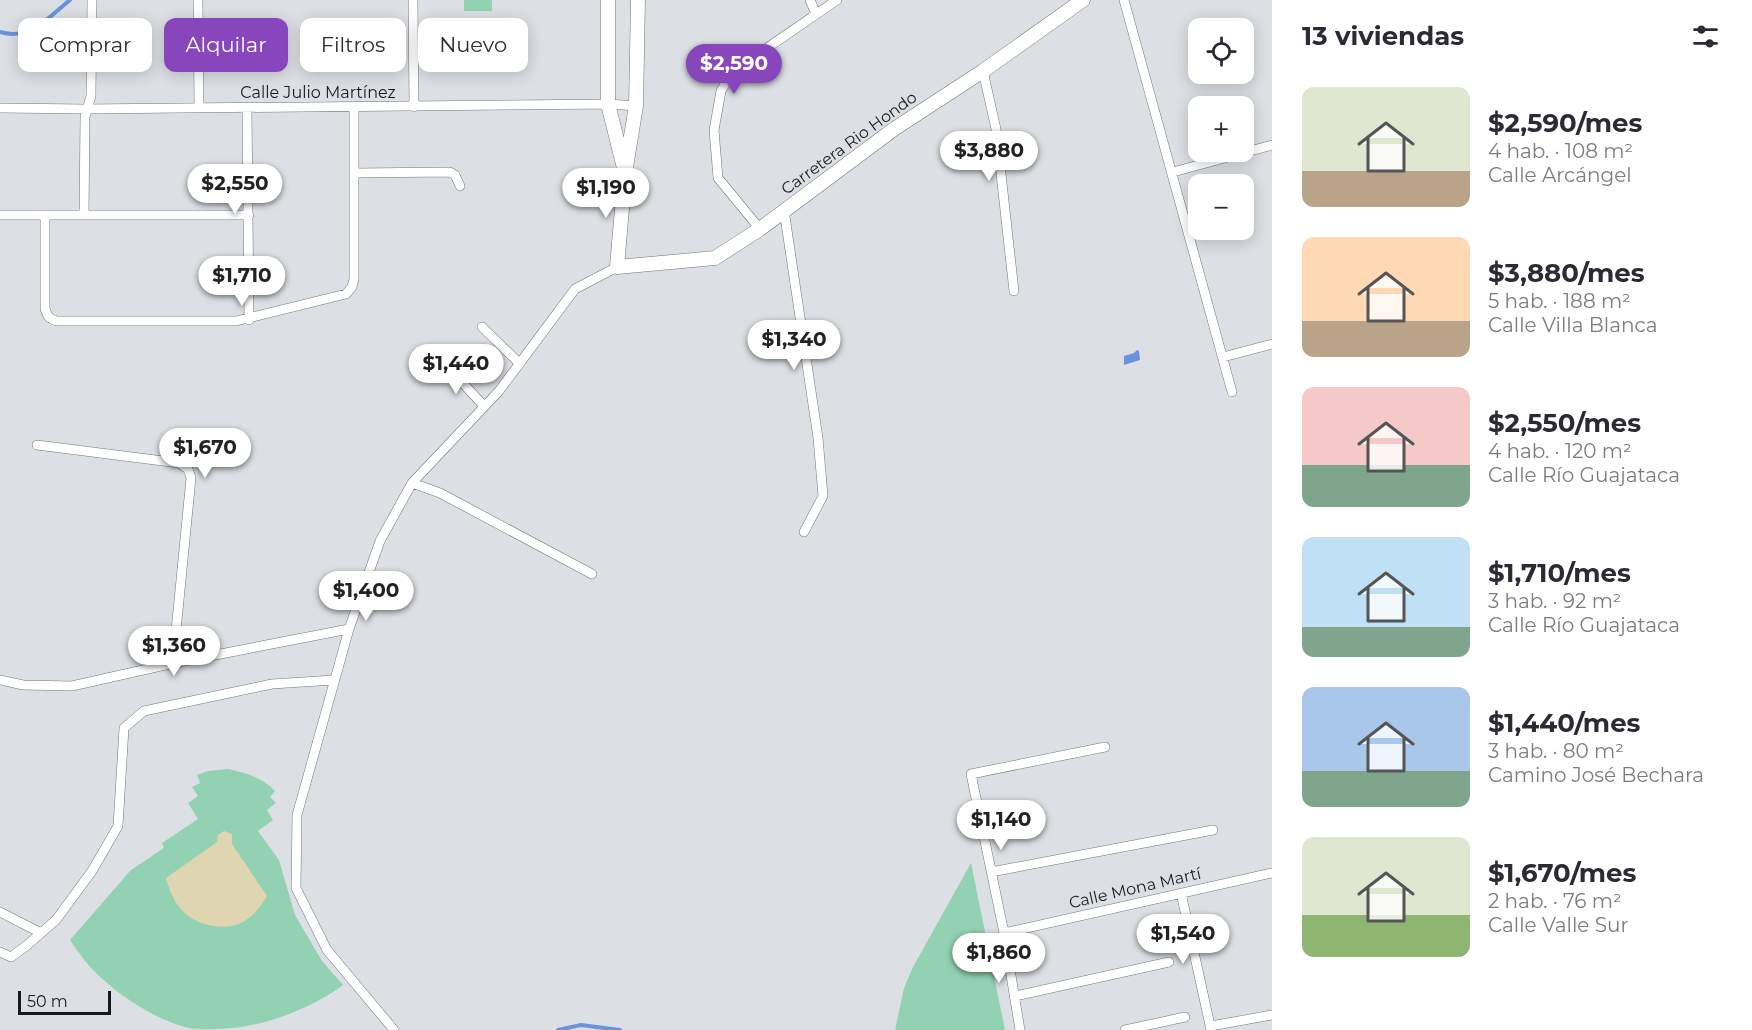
<!DOCTYPE html>
<html lang="es">
<meta charset="utf-8">
<style>
:root{--surface:#fff;--page:#f7f7f7;--text:#2b2b33;--muted:#7c7c81;--accent:#8746bb}
body{margin:0;font-family:Montserrat,sans-serif;background:var(--page);color:var(--text);height:100vh;display:flex;flex-direction:column;font-size:22px;white-space:nowrap}
*{box-sizing:border-box;margin:0}
p{font-size:20px;color:var(--muted)}
.icon{flex:none;width:33px;height:33px;fill:none;stroke:currentColor;stroke-width:2;stroke-linecap:round;stroke-linejoin:round}
.map{position:relative;flex:1;overflow:hidden}
.side{display:flex;flex-direction:column;background:var(--surface);width:480px}
.side>*{flex:none}
.banner{position:absolute;left:18px;top:18px;width:570px;height:54px;display:flex;gap:12px}
.buttons{position:absolute;left:1188px;top:18px;display:grid;gap:12px}
.buttons a{display:grid;place-items:center;width:66px;height:66px;border-radius:12px;background:var(--surface);box-shadow:0 3px 15px #0003;font-size:30px}
.scale{position:absolute;left:18px;bottom:15px;width:93px;box-sizing:border-box;padding-left:6px;border:3px solid #191a1c;border-top:0;font-size:16px;line-height:21px;white-space:nowrap;color:#191a1c;-webkit-text-stroke:4px #dce0e4;paint-order:stroke}
.price{position:absolute;translate:-50% -51px;padding:0 14px;border-radius:21px;background:#fff;color:#222;font-size:20px;line-height:39px;filter:drop-shadow(0 2px 3px #0008)}
.price::after{content:'';position:absolute;left:50%;top:36px;width:18px;height:14px;margin-left:-9px;background:inherit;clip-path:polygon(0 0,100% 0,50% 100%)}
.price.on{background:var(--accent);color:#fff}
ul{padding:0;list-style:none}
li{display:flex;align-items:center;gap:18px;height:150px;padding:0 30px}
li span{display:grid;place-items:center;flex:none;width:168px;height:120px;border-radius:12px;color:#555}
li>.icon{margin-inline-start:auto}
span .icon{width:72px;height:72px;fill:#fffc;stroke-width:1}
li b{font-size:26px}
h2{display:flex;justify-content:space-between;align-items:center;height:72px;padding:0 30px;font-size:26px}
.tag{padding:0 21px;border-radius:12px;background:var(--surface);box-shadow:0 3px 15px #0003;font-size:21px;line-height:54px}
.tag.on{background:var(--accent);color:#fff}
main{display:flex;flex:1;min-height:0}
.map>svg:first-child{display:block}
</style>
<main>
<div class="map">
<svg width="1272" height="1030" viewBox="0 0 1272 1030">
<rect width="100%" height="100%" fill="#dce0e4"/>
<!-- green -->
<path fill="#92d1b2" d="M464 0H492V11H464Z
M228 769C246 773 262 777 275 791L270 797 276 803 267 810 273 820 258 831 279 860 295 915 322 961 343 985C322 1001 297 1012 272 1020 247 1028 222 1030 195 1029 159 1024 109 990 86 962 80 955 75 947 70 940L131 870 164 848 162 843 198 819 188 803 198 796 192 787 200 783 197 775 208 771Z
M971 863 1005 1030H895L904 988 913 967Z"/>
<!-- sand -->
<path fill="#dfd6b1" d="M224 831 232 834V844L267 896C260 907 253 917 241 923 222 932 192 924 180 908 173 900 169 888 166 878L217 842 218 835Z"/>
<!-- water -->
<path fill="#6993df" d="M1137 350 1139 351 1140 360 1124 365V356L1134 353Z"/>
<g fill="none" stroke-linecap="round" stroke-linejoin="round">
<!-- stream -->
<path stroke="#6993df" stroke-width="4" d="M0 32C30 41 49 17 70 0
M558 1030 581 1025 620 1030"/>
<!-- street casing -->
<g stroke="#727579" stroke-width="10">
<path id="street" d="M198 0 199 108
M413 0 414 107
M810 0 816 14
M1124 0 1232 392
M983 71 996 129 1014 291
M0 108 86 109 608 104 636 106
M247 108 249 320
M1173 172 1272 145
M355 173 450 172 455 175 460 186
M784 210 818 438 823 496 804 532
M0 215H249
M45 215V308C47 316 49 319 57 321H236L346 294 352 287 354 279V108
M84 215 85 117 91 96 92 0
M760 229 718 178 714 130 721 91 732 72 837 0
M482 327 519 363
M1223 357 1272 344
M447 366 484 406
M37 445 179 463 188 469 191 478 174 651V663
M412 483 440 493 592 574
M0 680 23 685 72 686 174 663 349 629
M991 872 1213 830
M1181 893 1211 1030
M0 912 41 933
M1004 933 1272 873
M0 952 11 957 26 946 56 920 92 871 118 826 124 728 144 711 272 684 334 680
M1015 996 1169 962
M1211 1026 1272 1015
M394 1030 327 950 296 888 297 815 349 629 380 541 412 483 499 391 575 289 617 267
M1020 1030 1004 933 971 774 1105 747
M1125 1030 1185 1017"/>
</g>
<!-- secondary casing -->
<g stroke="#727579" stroke-width="15">
<path id="secondary" d="M608 0V104L624 168
M638 0 636 106 625 173 617 267 715 258 760 229 894 129 983 71 1083 0"/>
</g>
<!-- street -->
<use href="#street" stroke="#fff" stroke-width="9"/>
<!-- secondary -->
<use href="#secondary" stroke="#fff" stroke-width="14"/>
</g>
<g text-anchor="middle" dominant-baseline="central" stroke-width="4.5" stroke-linejoin="round" paint-order="stroke">
<!-- street labels -->
<g font-size="16" fill="#191a1c" stroke="#dce0e4">
<text x="318" y="92">Calle Julio Martínez</text>
<text transform="translate(849 143) rotate(-36)">Carretera Rio Hondo</text>
<text transform="translate(1135 888) rotate(-13)">Calle Mona Martí</text>
</g>
</g>
</svg>
<div class="buttons">
<a><svg class="icon" aria-label="locate" viewBox="0 0 24 24"><circle cx="12" cy="12" r="6"/><path d="M12 2v4M12 18v4M2 12h4M18 12h4"/></svg></a>
<a>+</a>
<a>−</a>
</div>
<div class="scale">50 m</div>
<b class="price on" style="left:734px;top:95px">$2,590</b>
<b class="price" style="left:989px;top:182px">$3,880</b>
<b class="price" style="left:235px;top:215px">$2,550</b>
<b class="price" style="left:606px;top:219px">$1,190</b>
<b class="price" style="left:242px;top:307px">$1,710</b>
<b class="price" style="left:794px;top:371px">$1,340</b>
<b class="price" style="left:456px;top:395px">$1,440</b>
<b class="price" style="left:205px;top:479px">$1,670</b>
<b class="price" style="left:366px;top:622px">$1,400</b>
<b class="price" style="left:174px;top:677px">$1,360</b>
<b class="price" style="left:1001px;top:851px">$1,140</b>
<b class="price" style="left:1183px;top:965px">$1,540</b>
<b class="price" style="left:999px;top:984px">$1,860</b>
<div class="banner">
<a class="tag">Comprar</a>
<a class="tag on">Alquilar</a>
<a class="tag">Filtros</a>
<a class="tag">Nuevo</a>
</div>
</div>
<section class="side">
<h2>13 viviendas<svg class="icon" aria-label="filters" viewBox="0 0 24 24"><path d="M4 7h16M4 17h16"/><circle cx="9" cy="7" r="2"/><circle cx="15" cy="17" r="2"/></svg></h2>
<ul>
<li><span style="background:linear-gradient(#dfe7d0 70%,#b9a48a 0)"><svg class="icon" aria-label="home" viewBox="0 0 24 24"><path d="M3 11l9-7 9 7M6 9v11h12V9"/></svg></span><div><b>$2,590/mes</b><p>4 hab. · 108 m²</p><p>Calle Arcángel</p></div></li>
<li><span style="background:linear-gradient(#ffd9b3 70%,#b9a48a 0)"><svg class="icon" aria-label="home" viewBox="0 0 24 24"><path d="M3 11l9-7 9 7M6 9v11h12V9"/></svg></span><div><b>$3,880/mes</b><p>5 hab. · 188 m²</p><p>Calle Villa Blanca</p></div></li>
<li><span style="background:linear-gradient(#f6c9c9 65%,#7fa58c 0)"><svg class="icon" aria-label="home" viewBox="0 0 24 24"><path d="M3 11l9-7 9 7M6 9v11h12V9"/></svg></span><div><b>$2,550/mes</b><p>4 hab. · 120 m²</p><p>Calle Río Guajataca</p></div></li>
<li><span style="background:linear-gradient(#bfe0f5 75%,#7fa58c 0)"><svg class="icon" aria-label="home" viewBox="0 0 24 24"><path d="M3 11l9-7 9 7M6 9v11h12V9"/></svg></span><div><b>$1,710/mes</b><p>3 hab. · 92 m²</p><p>Calle Río Guajataca</p></div></li>
<li><span style="background:linear-gradient(#a9c7e8 70%,#7fa58c 0)"><svg class="icon" aria-label="home" viewBox="0 0 24 24"><path d="M3 11l9-7 9 7M6 9v11h12V9"/></svg></span><div><b>$1,440/mes</b><p>3 hab. · 80 m²</p><p>Camino José Bechara</p></div></li>
<li><span style="background:linear-gradient(#dfe7d0 65%,#8fb573 0)"><svg class="icon" aria-label="home" viewBox="0 0 24 24"><path d="M3 11l9-7 9 7M6 9v11h12V9"/></svg></span><div><b>$1,670/mes</b><p>2 hab. · 76 m²</p><p>Calle Valle Sur</p></div></li>
</ul>
</section>
</main>
